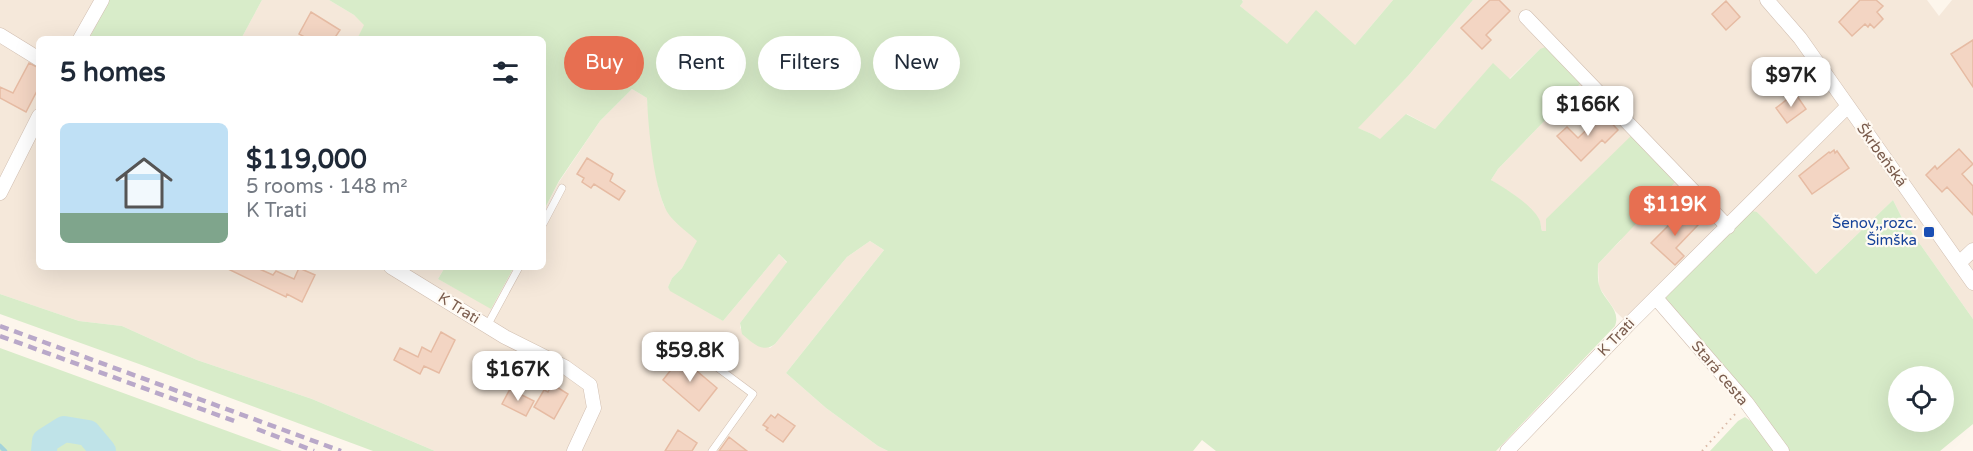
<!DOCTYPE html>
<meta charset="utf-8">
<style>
:root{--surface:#fff;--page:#f6f6f7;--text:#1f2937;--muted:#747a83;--line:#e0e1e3;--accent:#e76f51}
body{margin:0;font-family:"Varela Round",sans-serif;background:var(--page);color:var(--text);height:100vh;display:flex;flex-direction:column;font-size:22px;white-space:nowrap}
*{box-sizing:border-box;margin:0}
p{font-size:20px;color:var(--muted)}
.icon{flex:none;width:33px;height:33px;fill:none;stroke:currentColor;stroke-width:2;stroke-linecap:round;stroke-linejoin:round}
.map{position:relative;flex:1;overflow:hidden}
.panel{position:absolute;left:36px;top:36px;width:510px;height:234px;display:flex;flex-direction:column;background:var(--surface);border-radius:9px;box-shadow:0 6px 24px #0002}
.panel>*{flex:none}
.hud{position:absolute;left:564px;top:36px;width:570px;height:54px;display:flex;gap:12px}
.controls{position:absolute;left:1888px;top:366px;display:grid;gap:12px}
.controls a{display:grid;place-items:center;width:66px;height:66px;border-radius:50%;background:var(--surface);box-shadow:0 6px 24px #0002;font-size:30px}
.price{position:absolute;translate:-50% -51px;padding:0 14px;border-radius:12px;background:#fff;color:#222;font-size:20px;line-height:39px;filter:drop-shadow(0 2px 3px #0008)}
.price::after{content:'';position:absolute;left:50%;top:36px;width:18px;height:14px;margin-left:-9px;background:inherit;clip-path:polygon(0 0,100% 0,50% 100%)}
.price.on{background:var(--accent);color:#fff}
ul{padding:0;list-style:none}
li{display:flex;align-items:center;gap:18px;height:150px;padding:0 24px}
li+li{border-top:2px solid var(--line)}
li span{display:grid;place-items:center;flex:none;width:168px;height:120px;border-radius:9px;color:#555}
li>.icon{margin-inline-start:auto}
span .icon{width:72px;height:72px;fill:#fffc;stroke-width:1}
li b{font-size:26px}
h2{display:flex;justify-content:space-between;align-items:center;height:72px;padding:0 24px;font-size:26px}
.pill{padding:0 21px;border-radius:27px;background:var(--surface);box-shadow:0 6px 24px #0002;font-size:21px;line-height:54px}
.pill.on{background:var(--accent);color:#fff}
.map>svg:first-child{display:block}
</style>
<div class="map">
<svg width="1973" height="451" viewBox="0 0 1973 451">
<rect width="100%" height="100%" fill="#fdf6ec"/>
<!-- residential -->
<path fill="#f5e8da" d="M0 0H109L89 39H39V267H445L438 279 491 308 514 267H543V212L559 182 600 121 632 89 647 98 651 142 659 191 664 206 698 241 682 268 672 278 668 287 723 321 779 254 787 263 740 323V328L770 348 775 344 847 257 870 241 884 250 786 373 826 408 878 446 888 451H435L312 399 197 360 122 326 79 321 0 294Z
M262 0H329L354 15 365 25 357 39H241Z
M1242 0H1393L1355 45H1287L1240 6 1243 2Z
M1473 0H1927L1939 16 1952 0H1973V319L1903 220 1893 200 1816 274 1757 212 1631 326 1616 312 1599 287 1598 264 1621 240 1547 229V231H1542L1540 222 1532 211 1517 197 1491 180 1498 169 1584 80 1540 49 1509 79 1493 64 1435 129 1407 114 1380 140 1372 134 1357 128 1408 76Z"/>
<!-- green -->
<path fill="#d8ecc9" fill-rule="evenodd" d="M109 0H262L241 39H89Z
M329 0H1242L1243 2 1240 6 1287 44 1316 10 1355 45 1393 0H1473L1408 76 1358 128 1372 134 1380 139 1406 114 1435 129 1493 63 1510 79 1540 49 1551 45 1584 80 1498 169 1491 180C1505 188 1534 206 1540 221 1541 225 1541 228 1542 231H1546V219L1635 132 1679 178 1598 264C1598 271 1597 281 1600 288 1605 301 1621 310 1615 326L1496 451H1216L1202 440 1193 451H888L878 446 826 408 786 373 884 250 870 241 847 257 775 344C762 354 752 342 742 334L740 323 787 262 779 254 723 321 670 291 668 287 672 278 682 268 697 241C689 233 677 225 670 216 654 196 648 125 647 98L632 89 600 121 559 181 543 212V39H357L364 25 354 15Z
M1893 200 1903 220 1973 319V424L1940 451H1788L1665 299 1666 294 1752 211 1757 212 1764 219 1816 274ZM1899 376H1944V422H1899Z
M445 267H514L491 309 438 279Z
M0 294 79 321 122 326 197 360 312 399 435 451H373L139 364 0 314Z
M0 348 282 451H0Z
M1745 417 1756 425 1775 451H1710L1738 421Z"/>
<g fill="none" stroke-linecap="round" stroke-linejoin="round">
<!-- stream -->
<path stroke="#a5d3da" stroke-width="4.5" d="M0 446 5 451"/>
<!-- river -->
<path stroke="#bfe3e8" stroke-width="26" d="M44 451 45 441 64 429 88 433 103 451"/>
</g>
<!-- building -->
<path fill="#f3d5c3" stroke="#e6bba3" stroke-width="1.5" d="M1490 0H1499L1510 11 1486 35 1491 40 1482 49 1461 28Z
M1860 0H1876L1883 6 1877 12 1883 19 1874 28 1870 24 1868 27 1865 24 1852 36 1839 22Z
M1726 1 1740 17 1726 30 1712 14Z
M311 12 340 30 334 39H308L299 34Z
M1973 40V87L1951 54Z
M29 63 39 68V87L26 112 0 98V87L13 93Z
M1795 93 1806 109 1787 123 1776 108Z
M1603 114 1618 130 1605 143 1602 140 1581 161 1557 136 1567 127 1578 138Z
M1959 149 1973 164 1962 174 1973 186V215L1947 187 1942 192 1926 175 1935 166 1937 169Z
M1834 150 1835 153 1837 151 1849 168 1812 194 1799 176 1829 152 1830 153Z
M587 158 613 174 610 181 625 191 619 200 594 184 591 188 582 182 584 178 577 174Z
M1684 210 1698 225 1676 248 1684 256 1675 265 1651 243Z
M224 267H255L273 275 276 271 294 279 299 268 315 275 302 302 287 294 286 297Z
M441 332 455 340 439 373 424 366 420 374 394 360 400 348 418 357 422 347 431 352Z
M684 353 694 361 691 366 717 388 699 411 663 380Z
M552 384 568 394 554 419 534 407 544 390 548 392Z
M510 389 534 401 526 416 502 404Z
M778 414 795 426 783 442 766 430 768 428 763 425 771 415 775 418Z
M678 430 697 443 692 451H665Z
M729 437 747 451H719Z"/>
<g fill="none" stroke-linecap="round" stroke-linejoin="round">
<!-- service casing -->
<g stroke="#d1beb0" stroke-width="8">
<path id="service" d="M543 224 562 188
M487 326 519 267
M710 362 753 394 712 451"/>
</g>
<!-- minor casing -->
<g stroke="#d1beb0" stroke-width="15">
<path id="minor" d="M1767 0 1800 38 1973 283
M1526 17 1728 227
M0 35 39 59
M80 39 102 0
M0 193 39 116
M1959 263 1973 250
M391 267 505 337 565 367 590 385 594 408 574 451
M1656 298 1746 402 1782 451
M1507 451 1628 325 1847 107"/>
</g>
<!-- path -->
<path stroke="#d9b8a5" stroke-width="2" stroke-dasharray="1.5 4.5" stroke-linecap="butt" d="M1702 451 1736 413"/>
<!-- service -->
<use href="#service" stroke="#fff" stroke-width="7"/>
<!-- minor -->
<use href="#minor" stroke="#fff" stroke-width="14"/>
<!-- rail -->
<path stroke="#b9a8c9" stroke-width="4.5" stroke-dasharray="9 6" stroke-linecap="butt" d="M0 326 341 451
M0 336 237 422
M257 429 314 451"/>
</g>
<!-- markers -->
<rect fill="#1a4fb4" stroke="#fffaf3" stroke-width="2" x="1923" y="226" width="12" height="12" rx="3"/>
<g text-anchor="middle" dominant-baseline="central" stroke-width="4.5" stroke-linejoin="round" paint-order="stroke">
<!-- street labels -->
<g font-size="15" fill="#7a5c4d" stroke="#fffaf3">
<text transform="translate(1882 155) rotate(54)">Škrbeňská</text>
<text transform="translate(459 308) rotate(32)">K Trati</text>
<text transform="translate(1616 337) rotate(-46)">K Trati</text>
<text transform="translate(1720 373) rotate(50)">Stará cesta</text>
</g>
<!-- transit labels -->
<g font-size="15" fill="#164399" stroke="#fffaf3" text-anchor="end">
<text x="1917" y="223">Šenov,,rozc.<tspan x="1917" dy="17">Šimška</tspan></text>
</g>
</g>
</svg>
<div class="controls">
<a><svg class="icon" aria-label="locate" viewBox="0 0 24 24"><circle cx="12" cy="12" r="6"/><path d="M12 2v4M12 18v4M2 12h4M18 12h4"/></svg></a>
</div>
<b class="price" style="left:1791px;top:108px">$97K</b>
<b class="price" style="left:1588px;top:137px">$166K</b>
<b class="price on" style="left:1675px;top:237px">$119K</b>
<b class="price" style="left:690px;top:383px">$59.8K</b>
<b class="price" style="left:518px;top:402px">$167K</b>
<div class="hud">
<a class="pill on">Buy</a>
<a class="pill">Rent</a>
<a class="pill">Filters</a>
<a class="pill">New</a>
</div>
<section class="panel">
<h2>5 homes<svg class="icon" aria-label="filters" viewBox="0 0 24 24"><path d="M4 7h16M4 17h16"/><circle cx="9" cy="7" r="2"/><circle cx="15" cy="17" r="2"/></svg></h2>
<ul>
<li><span style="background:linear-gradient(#bfe0f5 75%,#7fa58c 0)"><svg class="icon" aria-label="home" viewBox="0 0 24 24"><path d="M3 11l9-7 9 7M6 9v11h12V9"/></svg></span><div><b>$119,000</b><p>5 rooms · 148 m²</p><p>K Trati</p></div></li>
</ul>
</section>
</div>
